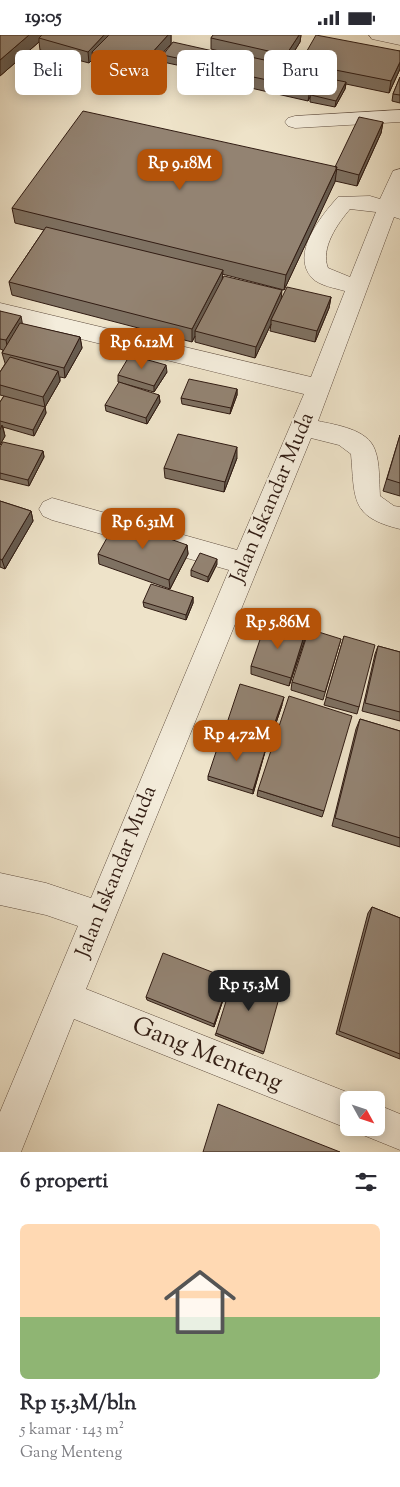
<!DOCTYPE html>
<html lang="id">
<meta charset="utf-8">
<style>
:root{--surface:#fff;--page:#f7f7f7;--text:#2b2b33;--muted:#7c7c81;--line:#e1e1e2;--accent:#b45309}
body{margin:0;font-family:"Sorts Mill Goudy",serif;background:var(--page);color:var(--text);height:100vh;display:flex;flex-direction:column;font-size:19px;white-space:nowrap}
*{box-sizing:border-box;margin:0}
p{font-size:16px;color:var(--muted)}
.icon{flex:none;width:28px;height:28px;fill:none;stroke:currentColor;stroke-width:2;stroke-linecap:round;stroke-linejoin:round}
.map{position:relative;height:1117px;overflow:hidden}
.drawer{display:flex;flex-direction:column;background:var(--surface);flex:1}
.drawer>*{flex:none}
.guide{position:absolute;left:15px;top:15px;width:370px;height:45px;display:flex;gap:10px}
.needle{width:32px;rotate:130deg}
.tools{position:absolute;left:340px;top:1056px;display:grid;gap:10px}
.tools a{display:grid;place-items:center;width:45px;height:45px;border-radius:8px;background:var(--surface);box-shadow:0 2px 12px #0003;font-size:25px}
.price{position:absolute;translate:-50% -42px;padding:0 11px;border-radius:10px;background:var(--accent);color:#fff;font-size:16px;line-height:32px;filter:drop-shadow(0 1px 2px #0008)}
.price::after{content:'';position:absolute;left:50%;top:30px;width:15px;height:11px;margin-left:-8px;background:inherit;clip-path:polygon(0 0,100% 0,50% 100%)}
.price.current{background:#222;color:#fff}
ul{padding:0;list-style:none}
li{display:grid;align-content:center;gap:10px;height:265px;padding:0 20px}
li+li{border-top:1px solid var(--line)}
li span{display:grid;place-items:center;height:155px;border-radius:8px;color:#555}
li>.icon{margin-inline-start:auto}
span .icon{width:90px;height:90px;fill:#fffc;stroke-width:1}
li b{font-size:21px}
h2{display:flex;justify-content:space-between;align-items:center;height:60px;padding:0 20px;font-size:21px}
.tag{padding:0 18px;border-radius:8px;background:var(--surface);box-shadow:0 2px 12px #0003;font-size:18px;line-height:45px}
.tag.current{background:var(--accent);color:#fff}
.status{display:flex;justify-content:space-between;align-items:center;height:35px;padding:0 25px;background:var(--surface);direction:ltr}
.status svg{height:14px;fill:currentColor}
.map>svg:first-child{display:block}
</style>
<div class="status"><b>19:05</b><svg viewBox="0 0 49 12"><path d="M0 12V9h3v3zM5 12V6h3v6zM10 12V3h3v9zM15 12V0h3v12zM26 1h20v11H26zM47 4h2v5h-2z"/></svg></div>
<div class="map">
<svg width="400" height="1117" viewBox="0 0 400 1117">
<rect width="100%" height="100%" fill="#eee3c9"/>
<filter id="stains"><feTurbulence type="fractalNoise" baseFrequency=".004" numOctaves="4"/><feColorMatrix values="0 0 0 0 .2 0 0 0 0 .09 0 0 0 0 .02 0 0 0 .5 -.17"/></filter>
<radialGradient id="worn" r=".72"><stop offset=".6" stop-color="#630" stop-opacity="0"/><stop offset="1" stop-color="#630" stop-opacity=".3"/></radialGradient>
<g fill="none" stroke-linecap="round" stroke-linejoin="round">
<!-- minor casing -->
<g stroke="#604e40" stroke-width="1">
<path id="minor" d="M369 0H400V10L372 4Z
M400 75V87L295 93 288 91 285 87 288 83 295 81Z
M400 134V184L394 182 318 386C336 390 368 394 375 415 380 428 379 447 380 461L394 471 400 472V494C350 482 355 464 351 419L339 410 311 403 86 954 362 1063 363 1065H349V1092H353L349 1094 74 984 21 1117H0V1077L78 891 46 880 0 870V838L46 848 91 863 229 535 52 485 43 481 39 474 43 467 52 463 237 515 304 359 0 284V268L311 342 345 256C335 253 320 251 312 243 290 219 321 181 338 162L370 161 380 164 393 136ZM350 174 376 177 350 242 328 233C320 213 338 188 350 174Z
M376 1069 400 1079V1115L363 1100 360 1092H376Z"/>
</g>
<!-- minor -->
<use href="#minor" fill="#f4eddc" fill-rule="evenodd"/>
</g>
<!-- wall -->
<path fill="#7e7162" stroke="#311c13" d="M0 0H171V9L140 42 93 29V24L89 28 40 15 39 7 0 41Z
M213 0H301L300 7 286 30 300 32V28L400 16V34L389 58 346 49 345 54 335 72 310 67V62L308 66 220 46V42L188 34V30L186 32 163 27V20L213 16V20H230L231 19 211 14V3Z
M400 42V68L392 66 393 59Z
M383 87 381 98 357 151 335 146 284 255 222 239V245L282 263 331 262 329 273 315 307 270 296 271 289 255 323 195 307V301L192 307 12 260 9 247 44 195 15 188 12 173 335 132Z
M0 276 22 289 80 302 82 313 65 343 60 342V346L45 372 46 378 34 401 3 392 5 401 0 410V367L4 361 0 360V337L5 329V328L2 318 3 315 0 314Z
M167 337 154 357 118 347V340Z
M237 354V360L230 379 182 369 181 363Z
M159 360 160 367 147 389 106 376 105 370Z
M400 400V461L383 456Z
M0 412 43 416 44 422 29 451 0 444Z
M237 423 224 457 165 443 164 433Z
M0 466 31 476 33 486 5 534 0 532Z
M187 510 188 519 170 554 99 529 98 519Z
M217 529 208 547 191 541V535Z
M193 562V568L186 585 144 572 143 567Z
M305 598 304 607 289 651 251 639V631Z
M344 601 359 672 357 679 324 670Z
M341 604 323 665 291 655 292 647Z
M378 611 400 617V686L362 676 375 619Z
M282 670 268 712 226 698V691Z
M360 684 400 696V812L332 791 356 694Z
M266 713 253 759 208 745V741Z
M258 755 324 776 322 782 257 761Z
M372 872 400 883V1024L336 999 368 878Z
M229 947 214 992 147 965 146 962Z
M216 998 264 1017 263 1019 215 1000Z"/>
<!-- shaded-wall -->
<path fill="#675c50" stroke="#311c13" d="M29 0H48L39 3V7L0 41V25Z
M104 0H116L92 17 93 24 89 28 88 17Z
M168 0H171V9L140 42V31Z
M299 0H301L300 7 285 31 286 20Z
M213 16V23L208 30V24Z
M190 20V26L188 27V30L186 32V25Z
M400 27V34L389 58 391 46Z
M320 37 318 48 311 60 308 66 310 54Z
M346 47 345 54 335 72 336 66Z
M383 87 381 98 357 151 359 140Z
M337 132 335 147 284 255 286 240Z
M223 235 222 248 195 296V301L192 307V294Z
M282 255 281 266 271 285V289L255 323 256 312Z
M331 262 329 273 315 307 317 296Z
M21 281 23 292 8 316 6 305Z
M80 302 82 313 65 343 64 333Z
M166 330 167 337 154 357V351Z
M58 336 60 346 45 372 46 378 34 401 33 395 45 372 43 362Z
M237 354V360L230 379 231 373Z
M159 360 160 367 147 389 146 383Z
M2 390 5 401 0 410V395Z
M237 412V423L224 457 225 447Z
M43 416 44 422 29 451 28 445Z
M31 476 33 486 5 534 2 525Z
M187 510 188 519 170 554 169 545Z
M217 524V529L208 547V542Z
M193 562V568L186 585V580Z
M305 598 304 607 289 651 291 643Z
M284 662 282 670 268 712 269 704Z
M266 713 265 717 253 759V755Z
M230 944 214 992V989Z"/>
<!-- building -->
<path fill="#938372" stroke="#311c13" d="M0 0H29L0 25Z
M42 0H104L88 17 39 3Z
M109 0H168L140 31 92 17Z
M213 0H299L286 20 211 3Z
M316 0 400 16V27L391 46 300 28Z
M173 7 213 16 208 24 190 20 186 25 163 20Z
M215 17 230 20 221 35 188 27 192 21 209 25Z
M232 18 320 37 310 54 220 35Z
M321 42 346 47 336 66 311 60Z
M400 42V60L393 59Z
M83 76 337 132 286 240 12 173Z
M359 82 383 87 359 140 336 134 337 132H335Z
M46 192 223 235 192 294 9 247Z
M224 241 282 255 256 312 195 296Z
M287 252 331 262 317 296 271 285Z
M0 276 21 281 6 305 0 304Z
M20 288 80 302 64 333 2 318Z
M130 320 166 330 154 351 118 340Z
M10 322 58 336 43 362 0 350V337Z
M189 344 237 354 231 373 181 363Z
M119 347 159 360 146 383 105 370Z
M4 361 45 372 33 395 0 386V367Z
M178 399 237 412 225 447 164 433Z
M400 400V448L387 444Z
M3 407 43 416 28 445 0 438V412Z
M0 466 31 476 2 525 0 524Z
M117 485 187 510 169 545 98 519Z
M200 518 217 524 208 542 191 535Z
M151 549 193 562 186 580 143 567Z
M266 587 305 598 291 643 251 631Z
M309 594 341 604 325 657 292 647Z
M344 601 375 610 359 672 326 662Z
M378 611 400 617V677L365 668Z
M240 649 284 662 269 704 226 691Z
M289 661 352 681 324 776 258 755Z
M360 684 400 696V803L335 783Z
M222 699 266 713 253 755 208 741Z
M372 872 400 883V1019L339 996Z
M163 918 230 944 214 989 146 962Z
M235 938 281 956 264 1017 216 998Z
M218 1069 340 1117H203Z"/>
<g text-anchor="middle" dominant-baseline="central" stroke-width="4.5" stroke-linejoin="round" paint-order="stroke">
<!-- street labels -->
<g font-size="21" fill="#311c13" stroke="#f4eddc">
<text transform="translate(273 463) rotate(-67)">Jalan Iskandar Muda</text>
<text transform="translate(117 837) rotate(-68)">Jalan Iskandar Muda</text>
</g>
<!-- near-street labels -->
<g font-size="25" fill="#311c13" stroke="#f4eddc">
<text transform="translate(207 1020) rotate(22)">Gang Menteng</text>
</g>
</g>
<rect width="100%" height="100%" filter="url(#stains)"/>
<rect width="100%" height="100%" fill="url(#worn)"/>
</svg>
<div class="tools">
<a><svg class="needle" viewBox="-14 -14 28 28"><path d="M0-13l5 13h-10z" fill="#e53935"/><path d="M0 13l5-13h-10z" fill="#7c7c81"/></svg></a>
</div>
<b class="price" style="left:180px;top:156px">Rp 9.18M</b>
<b class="price" style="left:142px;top:335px">Rp 6.12M</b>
<b class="price" style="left:143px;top:515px">Rp 6.31M</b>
<b class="price" style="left:278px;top:615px">Rp 5.86M</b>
<b class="price" style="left:237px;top:727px">Rp 4.72M</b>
<b class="price current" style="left:249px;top:977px">Rp 15.3M</b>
<div class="guide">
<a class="tag">Beli</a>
<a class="tag current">Sewa</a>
<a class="tag">Filter</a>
<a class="tag">Baru</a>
</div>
</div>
<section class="drawer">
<h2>6 properti<svg class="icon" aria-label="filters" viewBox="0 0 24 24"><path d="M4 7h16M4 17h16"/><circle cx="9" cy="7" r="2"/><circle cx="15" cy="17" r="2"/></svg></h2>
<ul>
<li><span style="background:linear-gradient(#ffd9b3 60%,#8fb573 0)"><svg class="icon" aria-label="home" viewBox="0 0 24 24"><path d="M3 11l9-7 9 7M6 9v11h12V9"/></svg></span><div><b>Rp 15.3M/bln</b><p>5 kamar · 143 m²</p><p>Gang Menteng</p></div></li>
</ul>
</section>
